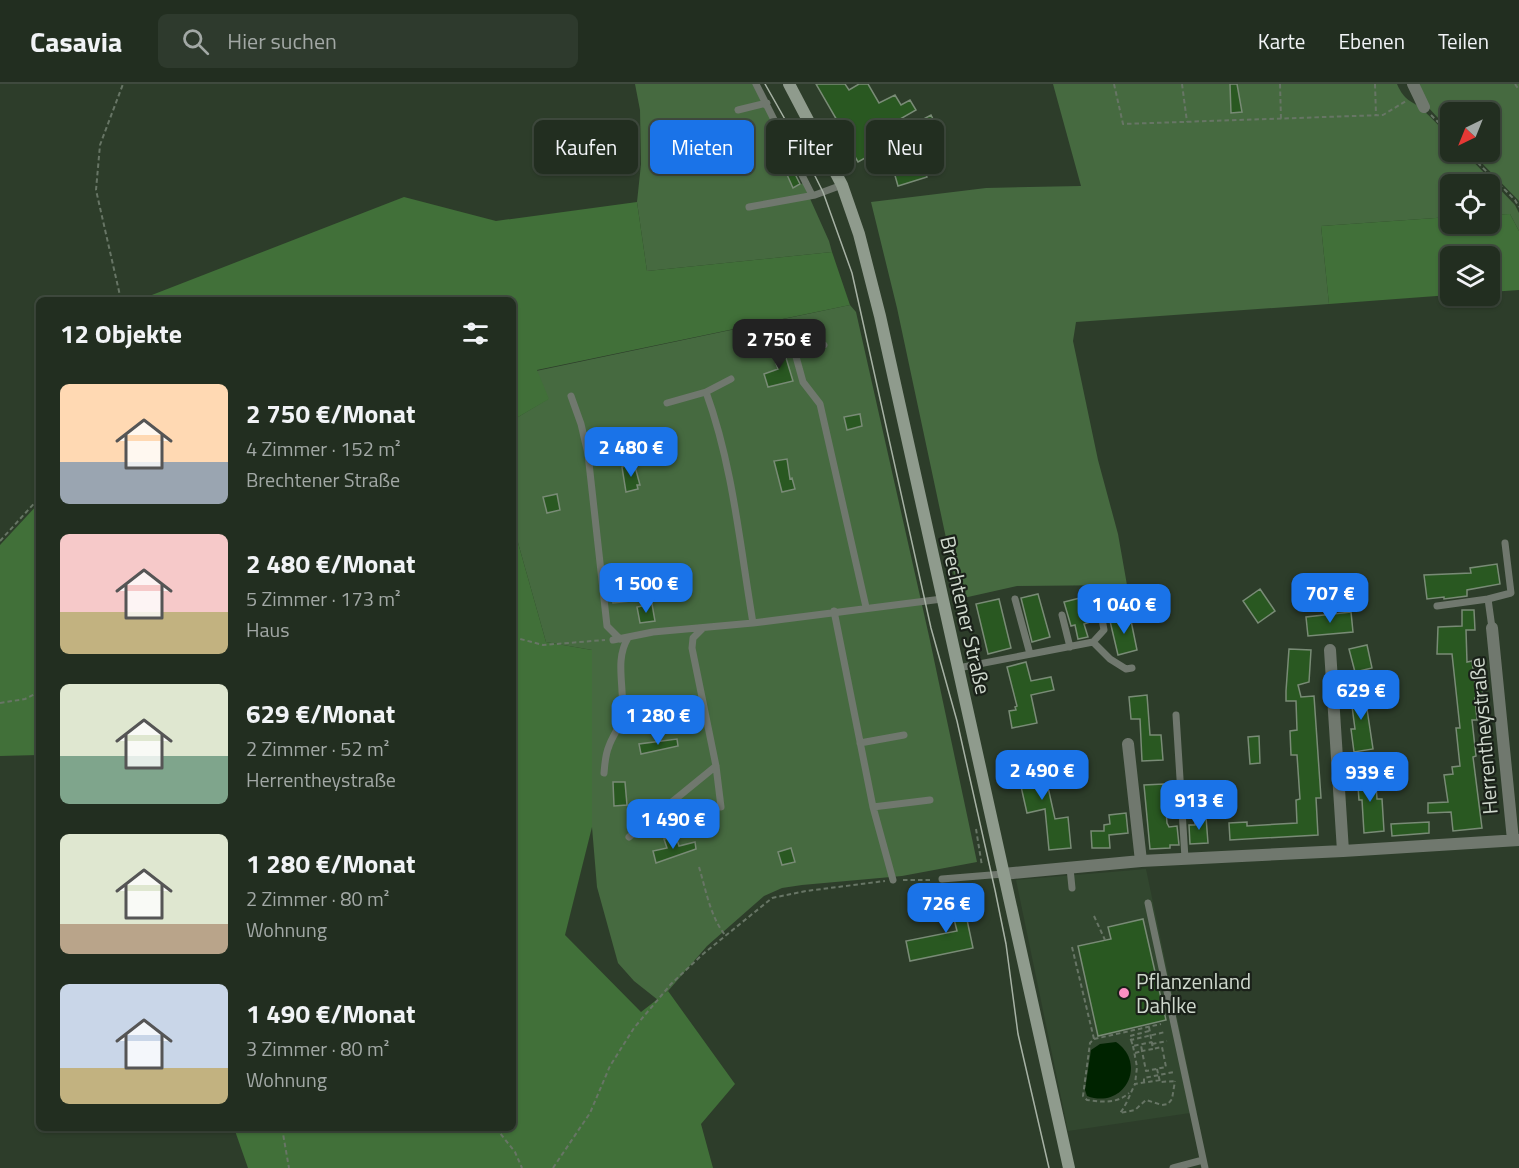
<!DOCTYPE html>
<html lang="de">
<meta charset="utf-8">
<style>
:root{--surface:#222e20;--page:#2e3a2d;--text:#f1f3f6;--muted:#a2a8a5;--line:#3f4a3e;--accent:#1a73e8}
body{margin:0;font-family:"Titillium Web",sans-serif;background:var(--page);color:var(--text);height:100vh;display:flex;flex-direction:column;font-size:22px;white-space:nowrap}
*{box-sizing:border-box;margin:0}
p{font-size:20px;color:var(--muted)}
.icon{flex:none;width:33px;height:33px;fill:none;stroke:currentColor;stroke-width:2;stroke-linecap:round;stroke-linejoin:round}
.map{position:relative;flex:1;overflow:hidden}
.drawer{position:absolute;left:36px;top:213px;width:480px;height:834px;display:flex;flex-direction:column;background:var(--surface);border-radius:9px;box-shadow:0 2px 4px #0004,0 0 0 2px var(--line)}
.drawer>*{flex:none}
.top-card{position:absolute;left:534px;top:36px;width:570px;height:54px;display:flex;gap:12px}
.needle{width:39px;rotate:223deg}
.controls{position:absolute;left:1440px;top:18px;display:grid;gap:12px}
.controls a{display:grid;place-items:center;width:60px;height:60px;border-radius:9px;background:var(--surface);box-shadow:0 2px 4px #0004,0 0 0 2px var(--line);font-size:30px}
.price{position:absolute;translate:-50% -51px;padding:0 14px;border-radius:12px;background:var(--accent);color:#fff;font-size:20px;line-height:39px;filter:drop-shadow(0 2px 3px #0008)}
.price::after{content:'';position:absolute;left:50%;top:36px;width:18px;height:14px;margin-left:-9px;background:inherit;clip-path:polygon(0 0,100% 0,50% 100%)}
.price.selected{background:#222;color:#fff}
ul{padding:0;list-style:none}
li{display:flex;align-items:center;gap:18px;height:150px;padding:0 24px}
li span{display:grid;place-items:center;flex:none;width:168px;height:120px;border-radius:9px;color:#555}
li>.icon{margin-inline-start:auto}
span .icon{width:72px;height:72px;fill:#fffc;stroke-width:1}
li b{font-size:26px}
h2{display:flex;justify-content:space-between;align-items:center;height:72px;padding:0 24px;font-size:26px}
.pill{padding:0 21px;border-radius:9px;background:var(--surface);box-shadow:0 2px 4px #0004,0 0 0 2px var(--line);font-size:21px;line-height:54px}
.pill.selected{background:var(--accent);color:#fff}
header{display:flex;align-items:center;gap:36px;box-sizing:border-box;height:84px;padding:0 30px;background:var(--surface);border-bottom:2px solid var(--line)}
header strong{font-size:28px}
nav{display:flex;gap:33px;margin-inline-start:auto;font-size:21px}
.search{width:420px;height:54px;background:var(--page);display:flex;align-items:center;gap:15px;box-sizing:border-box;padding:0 21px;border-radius:9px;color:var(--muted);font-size:22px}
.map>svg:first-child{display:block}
</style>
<header>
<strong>Casavia</strong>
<div class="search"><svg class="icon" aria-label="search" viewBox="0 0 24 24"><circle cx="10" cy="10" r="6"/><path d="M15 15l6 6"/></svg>Hier suchen</div>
<nav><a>Karte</a><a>Ebenen</a><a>Teilen</a></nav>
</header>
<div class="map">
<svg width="1519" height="1084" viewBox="0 0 1519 1084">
<rect width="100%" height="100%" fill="#2d3d2a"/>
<!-- built -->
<path fill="#32472f" d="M1146 785 1197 1028 1068 1047 1016 796Z"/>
<!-- green -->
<path fill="#466a40" d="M635 0H753L789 71 780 76 793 104 803 99 829 157 832 168 647 187 637 118 641 80 640 26Z
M1053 0H1397C1405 18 1410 15 1423 26 1433 35 1442 45 1450 54V68H1464L1515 121 1519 129V147L1510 130 1490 131V100H1450V133L1321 142 1329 220 1076 238 1073 257 1098 376 1118 450 1127 501 1017 502 959 515 897 224 871 118 986 104 1081 102Z
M1417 0H1519V117L1471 68H1490V28H1450V47L1427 22Z
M850 221 856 228 929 552 977 778 902 792 802 801 782 804 764 812 707 862 668 907 658 916 634 897 618 879 597 803 592 743V566L546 558 513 441V336L548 315 536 287Z"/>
<!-- forest -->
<path fill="#417039" d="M404 113 496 137 637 118 647 187 832 168 850 221 537 286 549 315 513 336V216H139Z
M1510 130 1519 147V206L1490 208V172H1450V211L1329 220 1321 142 1450 133V140H1490V131Z
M39 419V671L0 672V461Z
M513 441 546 558 592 566V743L565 851 641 928 668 907 735 1000 701 1040 713 1084H248L234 1044H513Z"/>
<!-- water -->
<path fill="#002300" d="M1116 958C1148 980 1124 1026 1087 1012L1085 1006 1091 966 1100 960Z"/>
<!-- building -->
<path fill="#295821" stroke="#798b76" stroke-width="1.5" d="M816 0H845L849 6 859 0H868L879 19 895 11 901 21 910 16 916 26 886 43 889 52 873 60 874 63 871 64 874 69 858 78 847 59 849 57Z
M1230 0H1237L1242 28 1231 29Z
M931 31 940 49 929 55 925 48 921 50 916 39Z
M931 69 935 80 924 83 927 93 898 102 892 81Z
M786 72 800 100 793 104 780 75Z
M783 264 793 297 768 303 764 290 778 285 772 268Z
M860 330 862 342 847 346 844 333Z
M787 375 790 395 792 394 795 405 782 408 774 377Z
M634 379 640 401H637L638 405 626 408 622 383Z
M557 410 560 426 547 429 543 413Z
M1497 480 1500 500 1467 506V512L1444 515V513L1427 515 1424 491 1471 489 1470 484Z
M628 505 630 517 613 519 611 507Z
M1260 505 1275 527 1258 539 1243 517Z
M1038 510 1050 553 1032 558 1021 514Z
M1084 513 1090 538 1084 540 1088 553 1078 555 1075 541 1071 542 1064 518Z
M999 515 1011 564 988 570 976 520Z
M652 520 655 537 640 539 637 523Z
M1462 526H1474L1475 546H1466L1467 578 1472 577 1475 601 1482 600 1483 614H1475L1477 636H1472L1476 672 1473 673 1482 744 1453 747 1451 728 1428 729V719L1448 718 1444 691 1453 690 1452 683 1460 682 1456 644H1460L1452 570H1437L1438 543 1462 542Z
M1351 528 1353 548 1308 552 1306 533Z
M1130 532 1137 566 1118 571 1110 537Z
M1367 561 1372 584 1355 588 1349 565Z
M1289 565 1311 566 1309 598 1298 601 1301 613 1314 612 1321 714H1316L1318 751 1230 756 1229 739 1247 738V742L1297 739 1296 716 1300 715 1297 671H1291L1290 647 1297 646 1296 617H1286V607Z
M1026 578 1031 597 1051 593 1054 606 1031 611 1037 639 1012 644 1009 627 1016 626 1015 623 1017 622 1007 583Z
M1368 605 1370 624 1367 625 1373 665 1354 668 1351 645H1355L1350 607Z
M1147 611 1150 651H1161L1163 676 1142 677 1140 635H1131L1129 613Z
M1259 652 1260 679 1250 680 1248 653Z
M677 655 678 662 641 670 639 660Z
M1038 671 1041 686 1044 685 1055 735 1068 733 1071 764 1049 766 1045 725 1027 729 1015 676Z
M1375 687 1377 715H1382L1384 747 1364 749 1362 716H1359L1357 689Z
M613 698H625L627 721 614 722Z
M1164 700 1167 739 1169 743 1177 742 1179 761H1170V764L1150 765 1144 701Z
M1126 729 1128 749 1109 751 1110 764H1092L1091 747H1104V741L1110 740 1109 731Z
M1195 733H1206L1208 759 1190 760 1189 741H1195Z
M1429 738V749L1392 752 1391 740Z
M676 753 679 762 695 758 696 765 656 779 653 767 667 764 664 755Z
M791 764 795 778 782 781 778 768Z
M969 810 974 829 966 831 973 864 910 877 906 857 957 847 949 815Z
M1143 835 1166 936 1098 952 1078 862 1111 855 1108 843Z"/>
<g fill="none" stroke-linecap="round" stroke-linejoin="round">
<!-- path -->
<path stroke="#677565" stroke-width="2" stroke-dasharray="4.5 3" stroke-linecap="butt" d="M1114 0 1123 40 1383 31 1406 17
M1182 0 1187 38
M1280 0 1281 35
M1375 0 1376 31
M1515 0 1519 6
M1431 31 1450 50
M1467 68 1515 116 1519 123
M121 216 96 106 100 61 123 0
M0 457 39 414
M513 553 543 561 605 556
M0 619 25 615 39 608
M976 745 982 782
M699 783C706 806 710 832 725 851
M903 796H933
M1094 832 1105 856
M1072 863 1094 955 1090 959 1083 1012 1087 1016C1103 1018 1116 1020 1129 1009
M1149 943 1153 965 1142 967 1146 987 1166 983 1162 963 1153 965
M1149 947 1130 952 1131 956 1165 948
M1094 955 1161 940
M1131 956 1133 962 1152 958
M1152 960 1167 957
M1133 962 1137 983 1135 1000
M1135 969 1142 967 1141 961
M1157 985 1160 998 1176 997
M1160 996 1135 1000C1130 1010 1127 1020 1120 1029L1135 1026 1146 1016 1162 1021 1168 1020 1172 1015 1175 997
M1144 999V994L1174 988
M282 1044 289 1084
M496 1044 515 1068 522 1084
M553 1084 590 1029 610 982 634 944 671 900 703 870 772 814 806 807 885 797"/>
<!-- service -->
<path stroke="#70786e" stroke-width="7" d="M756 0 812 111
M738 26 767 19
M802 90 829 75
M749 123 815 111 842 101
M824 261 795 269 803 298 820 320 866 523
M706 308 731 295
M571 312 581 340 588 370 607 542 620 555
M667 319 706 308C733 382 740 462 753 539
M1015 515 1030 570
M1437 522 1488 515
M834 527 873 723 893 796
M1062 531 1070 563
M703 544 693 554 692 564 716 682 721 723
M1492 544 1488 515 1511 509 1505 459
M613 556 653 548 753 539 942 515
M1093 558 1104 546 1102 535 1104 531
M958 584 1093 558 1110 575 1126 585 1132 584
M1176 631 1185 774
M860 659 904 651
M604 689C605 680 605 671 609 662 612 653 618 646 621 636 627 609 613 578 628 554
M873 723 930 716
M629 753 716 682
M1070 784 1072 804
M942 795 1003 790
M1148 819 1205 1084
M1173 1084 1203 1076"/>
<!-- minor -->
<path stroke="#70786e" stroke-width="12" d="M1413 0 1424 23
M1492 544 1513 756
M1330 566 1343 767
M1128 660 1141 777
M1003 790 1141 777 1343 767 1519 756"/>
<!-- secondary -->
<path stroke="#8f9b8d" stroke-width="12" d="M789 0 842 101 859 150 880 232 1069 1084"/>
<!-- tram -->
<path stroke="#a7b2a5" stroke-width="1.5" d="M765 0 799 60 823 108 852 189 931 544 957 637 995 806 1006 860 1018 950 1049 1084"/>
</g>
<!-- markers -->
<circle fill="#fc8fc3" stroke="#1a2119" stroke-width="2" cx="1124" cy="909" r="6"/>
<g text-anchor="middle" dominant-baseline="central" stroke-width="4.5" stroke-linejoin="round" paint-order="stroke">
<!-- street labels -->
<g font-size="21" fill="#cfd8cd" stroke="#1a2119">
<text transform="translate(966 531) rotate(77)">Brechtener Straße</text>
<text transform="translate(1483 652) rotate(-95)">Herrentheystraße</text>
</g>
<!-- poi labels -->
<g font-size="21" fill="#cfd8cd" stroke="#1a2119" text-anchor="start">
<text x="1136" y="897">Pflanzenland<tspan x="1136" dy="24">Dahlke</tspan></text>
</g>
</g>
</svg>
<div class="controls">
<a><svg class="needle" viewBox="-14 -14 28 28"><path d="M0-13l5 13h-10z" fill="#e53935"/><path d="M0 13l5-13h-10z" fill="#a2a8a5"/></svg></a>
<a><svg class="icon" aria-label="locate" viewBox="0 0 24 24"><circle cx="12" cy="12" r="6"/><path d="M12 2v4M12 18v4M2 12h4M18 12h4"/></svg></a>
<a><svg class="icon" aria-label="layers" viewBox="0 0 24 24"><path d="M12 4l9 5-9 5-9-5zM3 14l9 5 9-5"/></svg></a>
</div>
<b class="price selected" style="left:779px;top:286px">2 750 €</b>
<b class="price" style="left:631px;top:394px">2 480 €</b>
<b class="price" style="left:646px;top:530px">1 500 €</b>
<b class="price" style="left:1330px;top:540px">707 €</b>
<b class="price" style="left:1124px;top:551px">1 040 €</b>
<b class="price" style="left:1361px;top:637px">629 €</b>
<b class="price" style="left:658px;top:662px">1 280 €</b>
<b class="price" style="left:1042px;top:717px">2 490 €</b>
<b class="price" style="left:1370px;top:719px">939 €</b>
<b class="price" style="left:1199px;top:747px">913 €</b>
<b class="price" style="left:673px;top:766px">1 490 €</b>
<b class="price" style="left:946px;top:850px">726 €</b>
<div class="top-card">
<a class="pill">Kaufen</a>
<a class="pill selected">Mieten</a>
<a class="pill">Filter</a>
<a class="pill">Neu</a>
</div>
<section class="drawer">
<h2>12 Objekte<svg class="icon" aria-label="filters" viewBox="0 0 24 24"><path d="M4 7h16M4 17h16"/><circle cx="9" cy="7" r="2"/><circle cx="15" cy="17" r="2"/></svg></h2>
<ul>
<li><span style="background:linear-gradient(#ffd9b3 65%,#9aa5b1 0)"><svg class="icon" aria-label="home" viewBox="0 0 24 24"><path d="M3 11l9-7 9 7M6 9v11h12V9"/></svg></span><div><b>2 750 €/Monat</b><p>4 Zimmer · 152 m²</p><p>Brechtener Straße</p></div></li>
<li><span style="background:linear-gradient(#f6c9c9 65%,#c2b280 0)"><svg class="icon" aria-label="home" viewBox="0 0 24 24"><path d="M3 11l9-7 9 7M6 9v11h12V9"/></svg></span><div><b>2 480 €/Monat</b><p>5 Zimmer · 173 m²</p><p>Haus</p></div></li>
<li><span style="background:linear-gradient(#dfe7d0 60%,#7fa58c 0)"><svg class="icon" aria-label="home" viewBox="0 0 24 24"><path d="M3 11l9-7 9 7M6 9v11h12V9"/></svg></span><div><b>629 €/Monat</b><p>2 Zimmer · 52 m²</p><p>Herrentheystraße</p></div></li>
<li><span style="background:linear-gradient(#dfe7d0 75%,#b9a48a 0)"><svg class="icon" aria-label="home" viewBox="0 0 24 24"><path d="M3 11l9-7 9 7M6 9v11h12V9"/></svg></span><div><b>1 280 €/Monat</b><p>2 Zimmer · 80 m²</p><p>Wohnung</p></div></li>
<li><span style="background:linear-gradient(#c9d6e8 70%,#c2b280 0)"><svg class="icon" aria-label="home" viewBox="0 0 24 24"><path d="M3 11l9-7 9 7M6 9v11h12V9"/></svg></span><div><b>1 490 €/Monat</b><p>3 Zimmer · 80 m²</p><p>Wohnung</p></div></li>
</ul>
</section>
</div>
